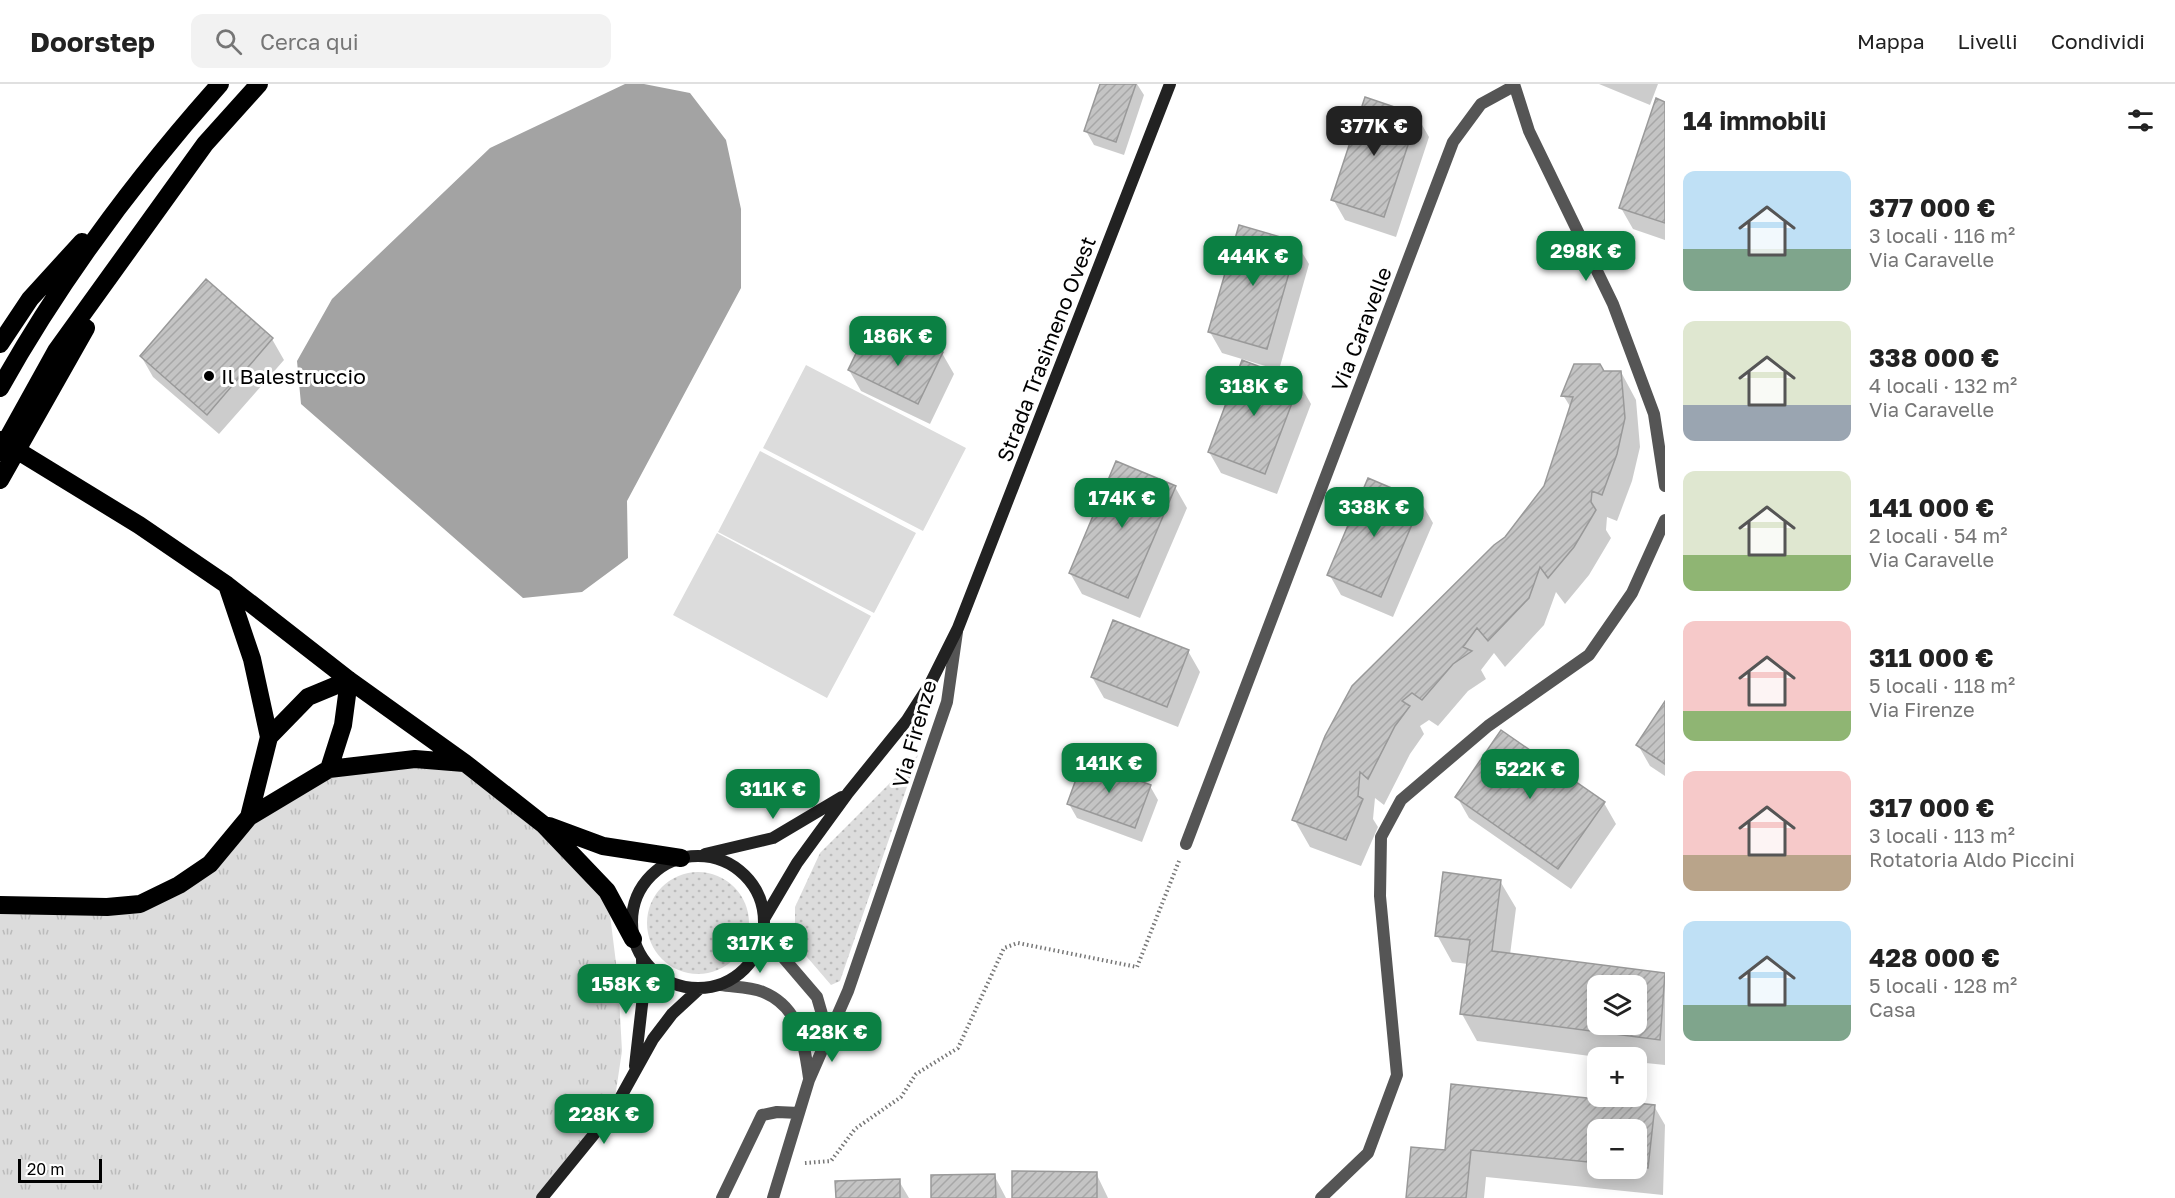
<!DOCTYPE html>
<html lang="it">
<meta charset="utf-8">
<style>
:root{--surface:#fff;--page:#f2f2f2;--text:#222;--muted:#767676;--line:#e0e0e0;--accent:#0b8043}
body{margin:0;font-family:"Golos Text",sans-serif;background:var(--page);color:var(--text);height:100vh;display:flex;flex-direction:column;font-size:22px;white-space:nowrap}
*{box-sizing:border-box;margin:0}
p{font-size:20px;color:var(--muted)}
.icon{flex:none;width:33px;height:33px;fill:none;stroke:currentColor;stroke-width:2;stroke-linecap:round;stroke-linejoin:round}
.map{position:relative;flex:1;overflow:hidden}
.drawer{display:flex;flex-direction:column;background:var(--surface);width:510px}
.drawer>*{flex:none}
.tools{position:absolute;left:1587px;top:891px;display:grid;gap:12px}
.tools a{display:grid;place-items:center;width:60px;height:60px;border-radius:12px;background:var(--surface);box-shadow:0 3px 15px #0003;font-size:30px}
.scale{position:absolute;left:18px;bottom:15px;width:84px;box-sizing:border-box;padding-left:6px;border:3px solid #000;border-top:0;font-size:16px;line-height:21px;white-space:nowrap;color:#000;-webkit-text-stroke:4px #fff;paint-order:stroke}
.price{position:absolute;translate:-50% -51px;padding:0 14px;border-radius:12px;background:var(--accent);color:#fff;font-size:20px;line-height:39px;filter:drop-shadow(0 2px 3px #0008)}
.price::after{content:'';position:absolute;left:50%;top:36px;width:18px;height:14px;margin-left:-9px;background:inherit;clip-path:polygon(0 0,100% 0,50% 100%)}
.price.on{background:#222;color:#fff}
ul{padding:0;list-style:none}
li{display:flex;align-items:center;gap:18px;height:150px;padding:0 18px}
li span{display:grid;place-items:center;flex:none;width:168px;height:120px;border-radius:12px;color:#555}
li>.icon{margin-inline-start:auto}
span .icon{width:72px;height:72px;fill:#fffc;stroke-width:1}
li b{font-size:26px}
h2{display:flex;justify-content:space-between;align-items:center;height:72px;padding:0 18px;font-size:26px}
header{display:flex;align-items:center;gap:36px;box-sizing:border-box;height:84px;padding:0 30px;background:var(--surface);border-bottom:2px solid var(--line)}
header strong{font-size:28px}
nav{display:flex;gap:33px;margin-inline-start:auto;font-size:21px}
.search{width:420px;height:54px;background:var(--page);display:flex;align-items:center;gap:15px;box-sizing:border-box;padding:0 21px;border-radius:12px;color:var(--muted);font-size:22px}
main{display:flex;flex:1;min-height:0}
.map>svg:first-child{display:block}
</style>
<header>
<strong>Doorstep</strong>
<div class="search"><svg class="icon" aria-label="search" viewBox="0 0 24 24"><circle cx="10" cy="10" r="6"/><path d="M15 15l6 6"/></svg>Cerca qui</div>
<nav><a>Mappa</a><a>Livelli</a><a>Condividi</a></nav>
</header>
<main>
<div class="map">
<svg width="1665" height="1114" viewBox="0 0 1665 1114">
<defs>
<pattern id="grass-tufts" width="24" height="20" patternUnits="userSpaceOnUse" patternTransform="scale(1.5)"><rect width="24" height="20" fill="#dcdcdc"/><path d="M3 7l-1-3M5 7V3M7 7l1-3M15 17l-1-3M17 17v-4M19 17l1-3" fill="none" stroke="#bbb"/></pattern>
<pattern id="garden-dots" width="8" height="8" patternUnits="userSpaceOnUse" patternTransform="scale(1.5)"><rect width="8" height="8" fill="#dcdcdc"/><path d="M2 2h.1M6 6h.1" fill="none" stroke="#bbb" stroke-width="1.8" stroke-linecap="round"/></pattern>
<pattern id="building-hatch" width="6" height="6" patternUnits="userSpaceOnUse" patternTransform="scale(1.5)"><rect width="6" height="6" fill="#c4c4c4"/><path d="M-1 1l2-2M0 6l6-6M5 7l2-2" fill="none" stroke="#a7a7a7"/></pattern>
</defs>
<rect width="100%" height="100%" fill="#fff"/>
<!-- grass -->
<path fill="url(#grass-tufts)" d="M465 679 607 807 618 895 622 967 613 1027 542 1114H0V821L107 823 179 801 249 733 329 685Z"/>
<!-- garden -->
<path fill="url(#garden-dots)" d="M918 671 840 897 831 901 795 859V823L820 769Z
M647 839a51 51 0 1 1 102 0a51 51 0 1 1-102 0Z"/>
<!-- pitch -->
<path fill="#dcdcdc" d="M806 281 966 364 923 447 763 364Z
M760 367 916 449 874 529 718 448Z
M717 449 871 532 827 614 673 531Z"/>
<!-- water -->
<path fill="#a3a3a3" d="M625 0H644L690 9 726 56 741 125V204L627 417 628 474 582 508 523 514 301 320 297 277 332 215 490 64Z"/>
<!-- shadow -->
<path fill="#0003" fill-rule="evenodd" d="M1101 0H1137L1144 11 1124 71 1094 61 1086 47Z
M1599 0H1658L1650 21Z
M1665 19V156L1633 145 1621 124Z
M1417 32 1429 53 1396 153 1345 136 1333 115Z
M1297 160 1309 180 1279 286 1222 269 1210 248Z
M272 255 284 276 219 350 153 293 141 272Z
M942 269 954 290 930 340 861 307 849 286 897 272Z
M1621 288 1636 316 1640 363 1632 397 1617 437 1607 433 1606 446 1611 454 1589 491 1565 520 1556 508 1544 541 1505 583 1494 569 1481 586 1486 595 1468 607 1438 642 1429 636 1420 642 1424 650 1410 670 1384 721 1375 714 1373 735 1378 743 1361 782 1310 763 1294 735 1546 403 1571 324 1563 311 1604 289Z
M1299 299 1311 320 1277 410 1221 389 1209 368Z
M1175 403 1187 424 1140 534 1082 510 1070 489Z
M1421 418 1433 439 1393 533 1341 511 1329 490Z
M1188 567 1200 588 1178 643 1104 614 1092 593Z
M1665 620V692L1650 682 1638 661Z
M1150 702 1158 716 1142 758 1077 734 1069 720Z
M1457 713 1604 719 1616 740 1571 805 1469 734Z
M1500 797 1516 824 1510 871 1665 891V981L1636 978V974H1605L1477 957 1462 930 1468 880 1452 878 1437 851ZM1598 902H1636V940H1598Z
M1654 1022 1665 1041 1663 1111 1486 1093 1484 1114H1408L1446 1068ZM1598 1046H1636V1084H1598Z
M1096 1089 1108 1114H1013Z
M994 1091 1006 1114H933Z
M899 1097 909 1114H837Z"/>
<!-- building -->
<path fill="url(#building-hatch)" stroke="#999" stroke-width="1.5" fill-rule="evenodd" d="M1100 0H1136L1116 58 1084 47Z
M1365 13 1418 31 1384 133 1331 116Z
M1656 14 1665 18V139L1619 124Z
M1239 141 1298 158 1267 265 1208 248Z
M206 195 273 254 207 331 140 272Z
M905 251 943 268 918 320 848 286 863 255 896 270Z
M1242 276 1300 298 1265 390 1208 368Z
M1574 280H1600L1604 287H1621L1625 334 1617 370 1602 411 1592 407 1591 418 1596 426 1574 463 1548 494 1540 483 1529 514 1488 557 1477 544 1463 563 1472 567 1453 580 1422 616 1412 609 1402 617 1410 622 1395 642 1368 695 1360 688 1358 712 1363 715 1346 756 1292 736 1325 652 1352 602 1494 461 1505 453 1544 402 1573 313 1561 312Z
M1116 377 1176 402 1128 514 1069 489Z
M1368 394 1422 417 1381 513 1327 491Z
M1113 536 1189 566 1167 623 1091 593Z
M1665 617V680L1636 661Z
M1501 646 1605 718 1558 785 1455 713Z
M1083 676 1151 701 1135 744 1067 720Z
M1443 788 1501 796 1492 867 1665 889 1660 956 1460 930 1470 856 1435 852ZM1598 902H1636V940H1598Z
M1451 1000 1655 1021 1648 1084 1636 1083V1046H1598V1079L1471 1066 1466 1114H1406L1411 1063 1445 1066Z
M1012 1087 1097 1088V1114H1012Z
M995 1090 996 1114H931V1091Z
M900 1095V1114H836L835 1097Z"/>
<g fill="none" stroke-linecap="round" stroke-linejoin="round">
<!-- path -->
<path stroke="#777" stroke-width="4" stroke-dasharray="1.5 3" stroke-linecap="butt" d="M805 1079 831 1077 855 1045 901 1013 916 990 958 964 1004 864 1018 859 1137 883 1179 777"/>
<!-- street -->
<path stroke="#555" stroke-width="12" d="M1514 0 1529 47 1613 220 1654 330 1665 402
M1186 760 1453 58 1481 20 1514 2
M763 850 817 913 828 951
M721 901C734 903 751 903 763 908 800 923 804 959 809 994
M722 1114 762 1031 777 1028 799 1029
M773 1114 809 996 848 907 947 618 957 548
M1321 1114 1368 1069 1397 991 1380 812 1381 753 1401 716 1488 642 1589 571 1632 509 1665 436"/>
<!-- secondary -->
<path stroke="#222" stroke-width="12" d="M705 770 773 754 842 713
M632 838a66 66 0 1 1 132 0a66 66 0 1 1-132 0Z
M764 835 797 779 848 709 907 636 930 600 958 544 1170 0
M635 982 643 912 642 875
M542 1114 613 1027 653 955 672 930 699 905"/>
<!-- highway -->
<path stroke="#000" stroke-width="18" d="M0 260 30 215 82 158
M0 304C61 195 136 94 220 0
M0 356 139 441 227 501 349 596 465 679 544 741 607 807 633 855
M0 368 56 267 205 60 259 0
M0 396 86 244
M227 501 252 575 269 653 249 733
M269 653 308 613 349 596
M329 685 343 641 349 596
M549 742 603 762 681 774
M0 821 107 823 140 820 179 801 210 780 249 733 329 685 415 675 464 679"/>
</g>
<!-- markers -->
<circle fill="#000" stroke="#fff" stroke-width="2" cx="209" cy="292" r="6"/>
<g text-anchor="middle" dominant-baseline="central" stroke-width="6" stroke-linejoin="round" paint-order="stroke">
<!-- street labels -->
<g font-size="21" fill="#000" stroke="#fff">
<text transform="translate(1361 245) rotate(-69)">Via Caravelle</text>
<text transform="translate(1046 265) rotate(-69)">Strada Trasimeno Ovest</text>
<text transform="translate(914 650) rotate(-74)">Via Firenze</text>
</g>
<!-- poi labels -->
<g font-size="21" fill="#000" stroke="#fff" text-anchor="start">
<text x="221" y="292">Il Balestruccio</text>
</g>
</g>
</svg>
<div class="tools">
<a><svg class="icon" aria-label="layers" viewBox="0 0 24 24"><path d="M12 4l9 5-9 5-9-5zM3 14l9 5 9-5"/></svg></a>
<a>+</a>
<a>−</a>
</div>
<div class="scale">20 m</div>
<b class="price on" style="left:1374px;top:73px">377K €</b>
<b class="price" style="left:1586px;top:198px">298K €</b>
<b class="price" style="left:1253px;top:203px">444K €</b>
<b class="price" style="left:898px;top:283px">186K €</b>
<b class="price" style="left:1254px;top:333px">318K €</b>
<b class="price" style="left:1122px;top:445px">174K €</b>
<b class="price" style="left:1374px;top:454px">338K €</b>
<b class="price" style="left:1109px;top:710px">141K €</b>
<b class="price" style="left:1530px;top:716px">522K €</b>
<b class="price" style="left:773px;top:736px">311K €</b>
<b class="price" style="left:760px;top:890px">317K €</b>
<b class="price" style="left:626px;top:931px">158K €</b>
<b class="price" style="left:832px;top:979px">428K €</b>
<b class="price" style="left:604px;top:1061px">228K €</b>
</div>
<section class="drawer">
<h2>14 immobili<svg class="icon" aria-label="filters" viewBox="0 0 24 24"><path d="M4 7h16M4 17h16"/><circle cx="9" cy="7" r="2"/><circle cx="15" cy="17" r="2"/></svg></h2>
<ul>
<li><span style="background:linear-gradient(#bfe0f5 65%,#7fa58c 0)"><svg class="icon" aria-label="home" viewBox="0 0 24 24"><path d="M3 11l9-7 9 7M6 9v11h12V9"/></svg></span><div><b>377 000 €</b><p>3 locali · 116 m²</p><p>Via Caravelle</p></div></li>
<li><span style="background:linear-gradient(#dfe7d0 70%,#9aa5b1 0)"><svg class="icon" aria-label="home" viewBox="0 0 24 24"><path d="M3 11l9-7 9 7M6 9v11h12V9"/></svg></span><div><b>338 000 €</b><p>4 locali · 132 m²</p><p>Via Caravelle</p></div></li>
<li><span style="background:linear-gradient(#dfe7d0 70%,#8fb573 0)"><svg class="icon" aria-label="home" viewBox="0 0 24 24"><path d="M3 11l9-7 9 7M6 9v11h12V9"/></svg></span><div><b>141 000 €</b><p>2 locali · 54 m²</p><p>Via Caravelle</p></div></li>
<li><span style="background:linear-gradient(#f6c9c9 75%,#8fb573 0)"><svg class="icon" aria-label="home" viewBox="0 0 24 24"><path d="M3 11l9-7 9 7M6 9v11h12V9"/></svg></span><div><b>311 000 €</b><p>5 locali · 118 m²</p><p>Via Firenze</p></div></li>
<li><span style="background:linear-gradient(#f6c9c9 70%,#b9a48a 0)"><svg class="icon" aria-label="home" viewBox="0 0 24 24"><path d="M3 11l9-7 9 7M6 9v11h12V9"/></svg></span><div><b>317 000 €</b><p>3 locali · 113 m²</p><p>Rotatoria Aldo Piccini</p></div></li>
<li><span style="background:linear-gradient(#bfe0f5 70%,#7fa58c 0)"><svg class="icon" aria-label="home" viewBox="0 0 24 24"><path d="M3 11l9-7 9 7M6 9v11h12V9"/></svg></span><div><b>428 000 €</b><p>5 locali · 128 m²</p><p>Casa</p></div></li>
</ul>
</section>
</main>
